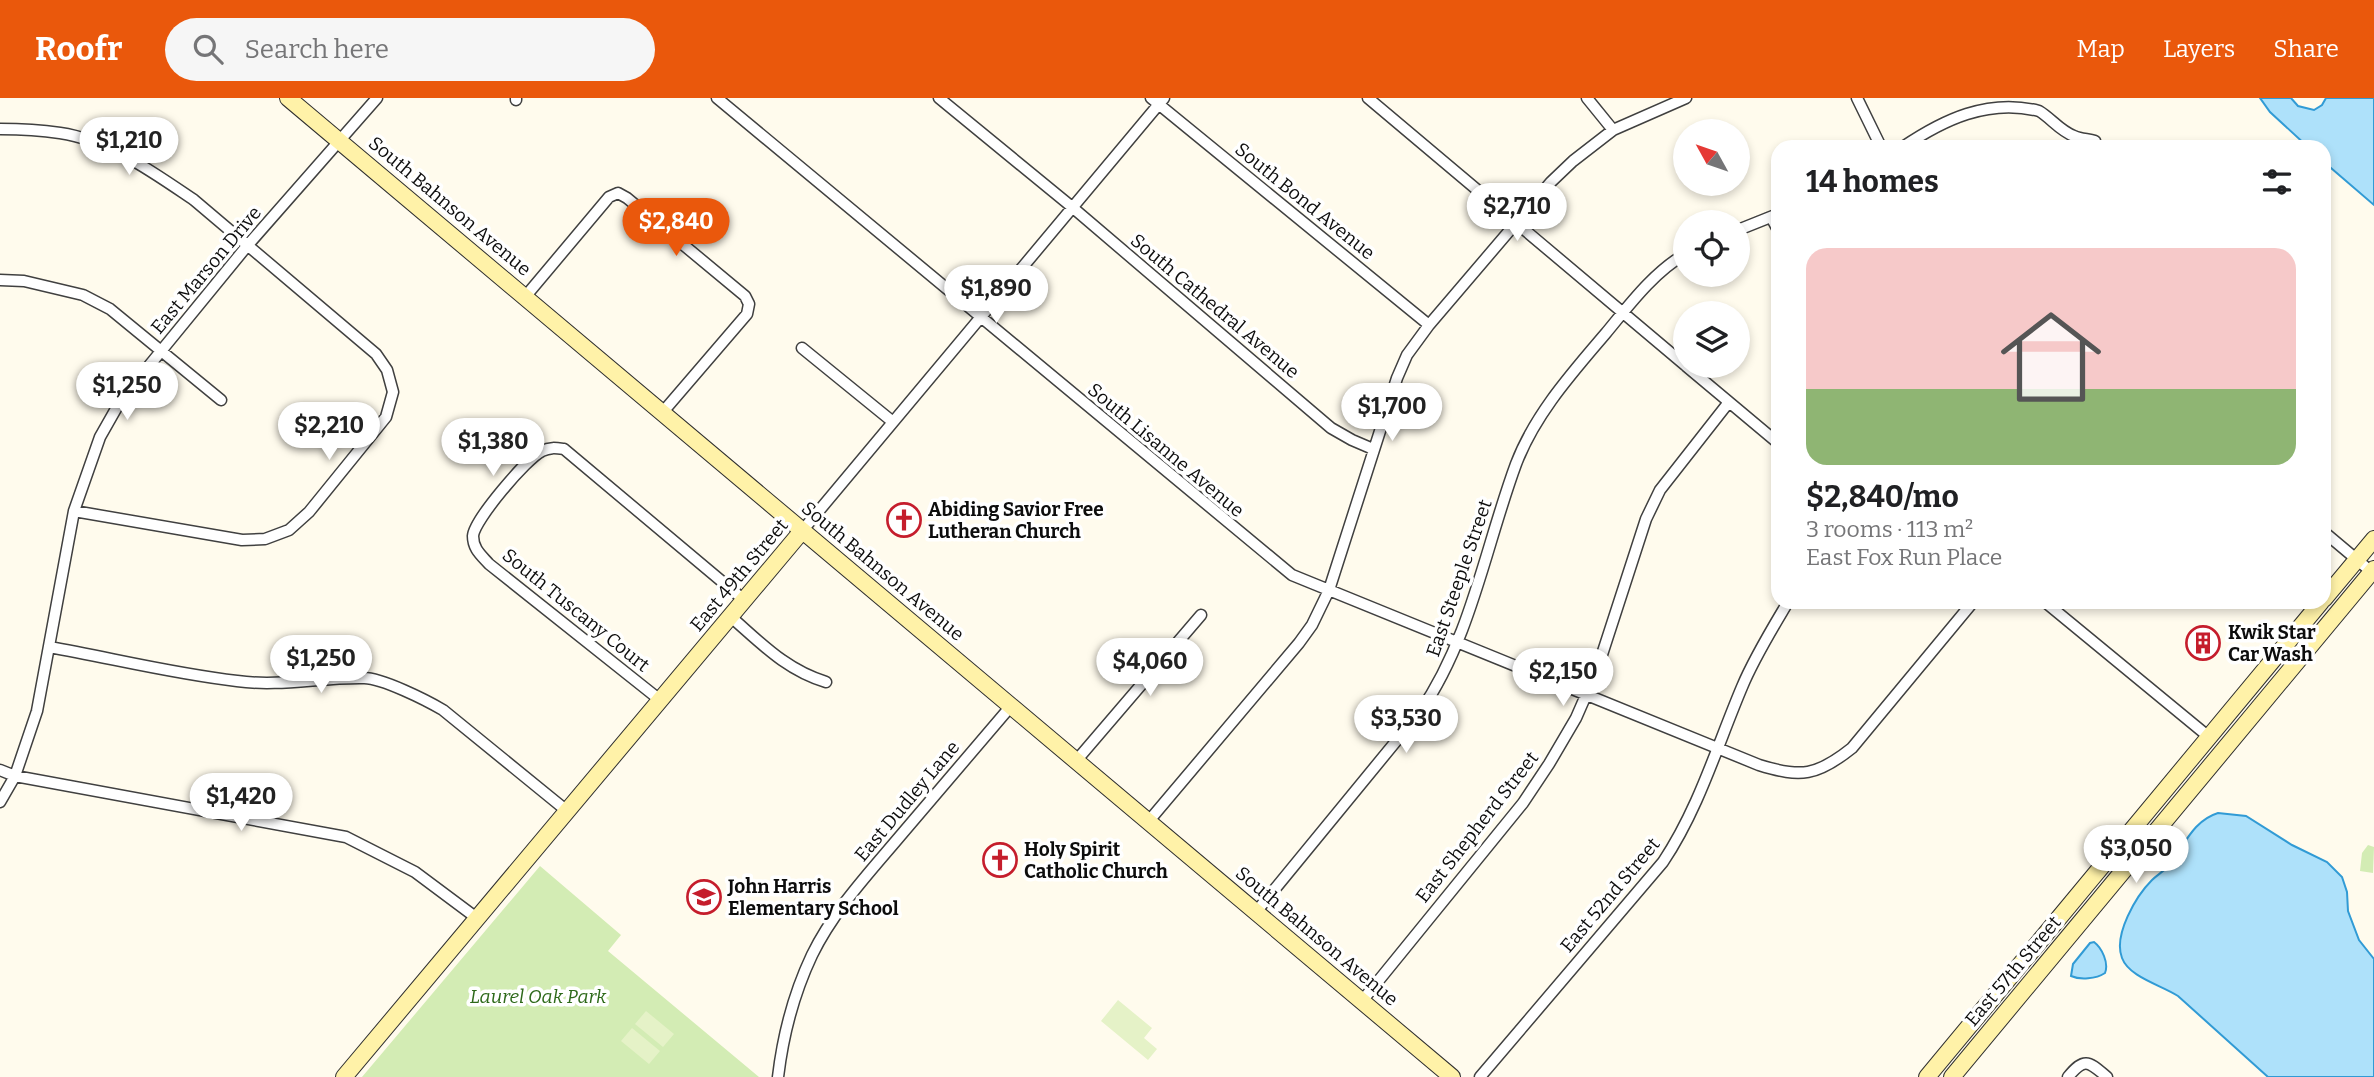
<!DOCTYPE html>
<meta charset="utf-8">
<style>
:root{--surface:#fff;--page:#f6f6f6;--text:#202124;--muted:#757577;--line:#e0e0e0;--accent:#ea580c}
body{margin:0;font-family:Bitter,serif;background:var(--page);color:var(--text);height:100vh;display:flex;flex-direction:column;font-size:26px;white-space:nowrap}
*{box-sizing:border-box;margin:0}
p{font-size:23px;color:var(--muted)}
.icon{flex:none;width:38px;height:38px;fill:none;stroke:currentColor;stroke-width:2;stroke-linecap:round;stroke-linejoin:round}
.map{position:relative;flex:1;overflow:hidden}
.sheet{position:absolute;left:1771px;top:42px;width:560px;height:469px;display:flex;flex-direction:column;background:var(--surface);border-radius:21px;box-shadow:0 4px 10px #0003}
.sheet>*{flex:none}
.needle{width:46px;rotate:310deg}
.tools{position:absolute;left:1673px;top:21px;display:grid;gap:14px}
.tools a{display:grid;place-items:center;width:77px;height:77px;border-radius:50%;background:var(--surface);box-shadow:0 4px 10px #0003;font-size:35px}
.price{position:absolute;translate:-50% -60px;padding:0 16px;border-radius:24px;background:#fff;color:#222;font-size:23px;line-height:46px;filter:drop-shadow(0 2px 4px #0008)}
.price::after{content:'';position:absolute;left:50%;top:42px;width:21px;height:16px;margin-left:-10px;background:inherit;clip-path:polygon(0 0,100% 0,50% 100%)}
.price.active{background:var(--accent);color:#fff}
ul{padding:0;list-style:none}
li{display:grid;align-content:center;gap:14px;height:371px;padding:0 35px}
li+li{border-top:2px solid var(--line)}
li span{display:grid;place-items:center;height:217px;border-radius:21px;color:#555}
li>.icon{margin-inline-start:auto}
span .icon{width:126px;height:126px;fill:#fffc;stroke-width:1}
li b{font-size:30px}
h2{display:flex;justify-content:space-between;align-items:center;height:84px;padding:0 35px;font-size:30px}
header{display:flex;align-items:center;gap:42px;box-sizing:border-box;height:98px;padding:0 35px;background:var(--accent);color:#fff}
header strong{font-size:33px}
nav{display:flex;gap:38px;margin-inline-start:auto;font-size:24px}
.search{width:490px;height:63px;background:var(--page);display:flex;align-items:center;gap:18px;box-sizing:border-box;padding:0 24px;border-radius:38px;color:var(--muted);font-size:26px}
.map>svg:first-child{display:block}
</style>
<header>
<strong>Roofr</strong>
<div class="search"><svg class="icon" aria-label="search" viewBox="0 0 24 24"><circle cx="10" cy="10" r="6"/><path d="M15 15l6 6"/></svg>Search here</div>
<nav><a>Map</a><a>Layers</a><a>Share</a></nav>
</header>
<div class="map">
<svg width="2374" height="979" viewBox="0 0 2374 979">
<rect width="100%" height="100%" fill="#fffbed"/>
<!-- green -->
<path fill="#d3ecb4" d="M2368 747 2374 749 2373 775 2360 773 2362 755Z
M540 768 621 837 608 853 759 979H362Z"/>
<!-- pitch -->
<path fill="#e5f2c7" d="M1118 902 1152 930 1144 940 1157 951 1148 962 1101 923Z
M646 913 674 936 663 949 635 926Z
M632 930 660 953 649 966 621 943Z"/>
<!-- water -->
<path fill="#aee1fa" stroke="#319bd5" stroke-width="2" d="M2260 0H2291L2298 8 2314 12 2322 7 2326 0H2374V107L2324 64V49H2308L2270 14Z
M2218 715 2246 718 2292 747 2327 764 2342 779 2347 794 2348 813 2359 842 2374 861V979H2268L2178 898C2161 887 2129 879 2122 860 2113 837 2136 798 2152 782 2157 777 2163 774 2168 768 2184 749 2192 723 2218 715Z
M2094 844C2102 850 2109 865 2105 875 2096 881 2080 882 2071 878L2073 866 2090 845Z"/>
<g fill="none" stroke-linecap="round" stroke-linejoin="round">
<!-- street casing -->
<g stroke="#404040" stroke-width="13">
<path id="street" d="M516 0V2
M717 0 1292 477 1759 667C1801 680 1817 678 1852 650L1973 504
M939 0 1072 109 1331 330 1352 342 1373 351
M1151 0 1429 227
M1368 0 1685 267
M1587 0 1613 32
M1857 0 1881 49
M0 31C19 31 40 32 60 35 109 42 154 75 194 102L376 256 387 272 393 294 386 319 309 414 289 432 265 441 242 442 74 413
M1903 49C1943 22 1988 0 2039 13 2051 20 2060 33 2074 38 2080 41 2088 41 2095 43
M1771 119 1778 132
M1738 132 1778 116
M0 182 24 183 83 197 110 211 221 302
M525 199 609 99 618 95 627 100 745 198 749 206 747 216 662 315
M802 250 893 324
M1686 268 1778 345
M802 433 1164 0
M2324 434 2374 476
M2045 504 2209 639
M731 519C761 545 786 572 826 584
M49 549C111 560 174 576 237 583 279 589 322 579 364 580 382 580 426 602 443 612L567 713
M660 602 489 466C481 457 473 451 473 438 474 422 527 360 542 353 550 349 556 350 564 351L744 502
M1076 663 1201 517
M0 672 15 678 346 739 415 774 478 821
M0 704 15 678 37 613 74 413 100 339 121 302 247 148 377 0
M1148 724 1299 545 1312 527 1329 492 1397 280 1407 257 1429 227 1551 84 1573 63 1613 32 1686 0
M1256 814 1420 614C1471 540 1485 450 1516 366 1535 316 1572 275 1606 235 1630 206 1653 175 1685 156
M1362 903 1523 705 1549 666 1576 620 1597 572 1646 421 1660 392 1729 304
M778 979C783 937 794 895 812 857 834 812 869 775 901 737 938 694 974 651 1011 608
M1480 979 1663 764C1699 710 1717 648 1742 589 1754 560 1772 531 1788 504
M2068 979C2085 958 2089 964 2107 979"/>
</g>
<!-- secondary casing -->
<g stroke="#2f2f2f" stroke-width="18">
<path id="secondary" d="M288 0 1452 979
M2324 501 2374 441
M344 979 802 433
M1927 979 2321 504
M1952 979 2374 471"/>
</g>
<!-- street -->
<use href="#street" stroke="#fff" stroke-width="10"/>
<!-- secondary -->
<use href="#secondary" stroke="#fff2a8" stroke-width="16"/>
</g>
<!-- icons -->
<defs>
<g id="church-ring" transform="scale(1.75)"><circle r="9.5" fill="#fff" stroke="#c51d2c" stroke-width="1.5"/><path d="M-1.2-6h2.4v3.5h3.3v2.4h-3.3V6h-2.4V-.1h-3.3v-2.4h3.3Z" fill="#c51d2c"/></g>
<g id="building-ring" transform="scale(1.75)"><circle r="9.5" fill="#fff" stroke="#c51d2c" stroke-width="1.5"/><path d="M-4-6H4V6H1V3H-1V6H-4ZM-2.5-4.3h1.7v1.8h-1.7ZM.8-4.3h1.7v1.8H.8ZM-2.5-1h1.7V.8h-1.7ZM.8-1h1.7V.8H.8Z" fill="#c51d2c"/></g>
<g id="school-ring" transform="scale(1.75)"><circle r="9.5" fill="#fff" stroke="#c51d2c" stroke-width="1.5"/><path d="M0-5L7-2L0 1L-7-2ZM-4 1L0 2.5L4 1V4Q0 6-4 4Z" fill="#c51d2c"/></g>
</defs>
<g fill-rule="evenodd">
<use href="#church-ring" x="904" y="422"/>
<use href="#building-ring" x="2203" y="545"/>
<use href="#church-ring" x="1000" y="762"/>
<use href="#school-ring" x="704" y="799"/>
</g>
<g text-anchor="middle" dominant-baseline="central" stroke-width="7" stroke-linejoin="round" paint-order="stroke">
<!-- street labels -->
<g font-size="19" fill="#0d0d0d" stroke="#fff">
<text transform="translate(1305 103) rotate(39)">South Bond Avenue</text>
<text transform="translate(450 108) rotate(40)">South Bahnson Avenue</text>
<text transform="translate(206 172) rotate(-50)">East Marson Drive</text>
<text transform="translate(1215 208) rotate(40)">South Cathedral Avenue</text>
<text transform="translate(1166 352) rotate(40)">South Lisanne Avenue</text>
<text transform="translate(883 473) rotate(40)">South Bahnson Avenue</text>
<text transform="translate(739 477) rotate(-50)">East 49th Street</text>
<text transform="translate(1459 480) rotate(-71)">East Steeple Street</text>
<text transform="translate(576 512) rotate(39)">South Tuscany Court</text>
<text transform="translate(907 703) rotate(-50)">East Dudley Lane</text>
<text transform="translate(1477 729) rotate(-52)">East Shepherd Street</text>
<text transform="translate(1610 797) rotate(-50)">East 52nd Street</text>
<text transform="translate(1317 838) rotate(40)">South Bahnson Avenue</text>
<text transform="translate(2013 873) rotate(-50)">East 57th Street</text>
</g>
<!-- poi labels -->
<g font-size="19" font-weight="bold" fill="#0d0d0d" stroke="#fff" text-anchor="start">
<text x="928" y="411">Abiding Savior Free<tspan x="928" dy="22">Lutheran Church</tspan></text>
<text x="2228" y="534">Kwik Star<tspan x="2228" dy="22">Car Wash</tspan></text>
<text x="1024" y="751">Holy Spirit<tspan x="1024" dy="22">Catholic Church</tspan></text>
<text x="728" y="788">John Harris<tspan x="728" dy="22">Elementary School</tspan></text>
</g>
<!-- park labels -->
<g font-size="19" font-style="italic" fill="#2d6919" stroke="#fff">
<text x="538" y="898">Laurel Oak Park</text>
</g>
</g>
</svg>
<div class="tools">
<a><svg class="needle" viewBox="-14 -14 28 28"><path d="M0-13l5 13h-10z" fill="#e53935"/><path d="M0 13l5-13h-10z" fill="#757577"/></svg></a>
<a><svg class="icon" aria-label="locate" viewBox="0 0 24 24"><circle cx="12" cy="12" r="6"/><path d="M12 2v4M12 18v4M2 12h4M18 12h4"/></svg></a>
<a><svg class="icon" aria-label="layers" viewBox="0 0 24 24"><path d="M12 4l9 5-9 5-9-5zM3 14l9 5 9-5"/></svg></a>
</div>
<b class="price" style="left:129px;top:79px">$1,210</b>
<b class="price" style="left:1517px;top:145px">$2,710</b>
<b class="price active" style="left:676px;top:160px">$2,840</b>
<b class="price" style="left:996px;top:227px">$1,890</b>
<b class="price" style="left:127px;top:324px">$1,250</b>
<b class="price" style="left:1392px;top:345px">$1,700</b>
<b class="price" style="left:329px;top:364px">$2,210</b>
<b class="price" style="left:493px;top:380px">$1,380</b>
<b class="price" style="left:321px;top:597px">$1,250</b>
<b class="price" style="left:1150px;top:600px">$4,060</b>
<b class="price" style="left:1563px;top:610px">$2,150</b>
<b class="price" style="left:1406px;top:657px">$3,530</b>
<b class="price" style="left:241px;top:735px">$1,420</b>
<b class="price" style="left:2136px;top:787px">$3,050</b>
<section class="sheet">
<h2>14 homes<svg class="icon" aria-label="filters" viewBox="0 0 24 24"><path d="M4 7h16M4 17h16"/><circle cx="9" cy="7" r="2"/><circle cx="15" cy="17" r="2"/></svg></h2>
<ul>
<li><span style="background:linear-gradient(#f6c9c9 65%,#8fb573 0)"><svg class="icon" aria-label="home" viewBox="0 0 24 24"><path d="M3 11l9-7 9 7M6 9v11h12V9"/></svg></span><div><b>$2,840/mo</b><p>3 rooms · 113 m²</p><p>East Fox Run Place</p></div></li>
</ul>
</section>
</div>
